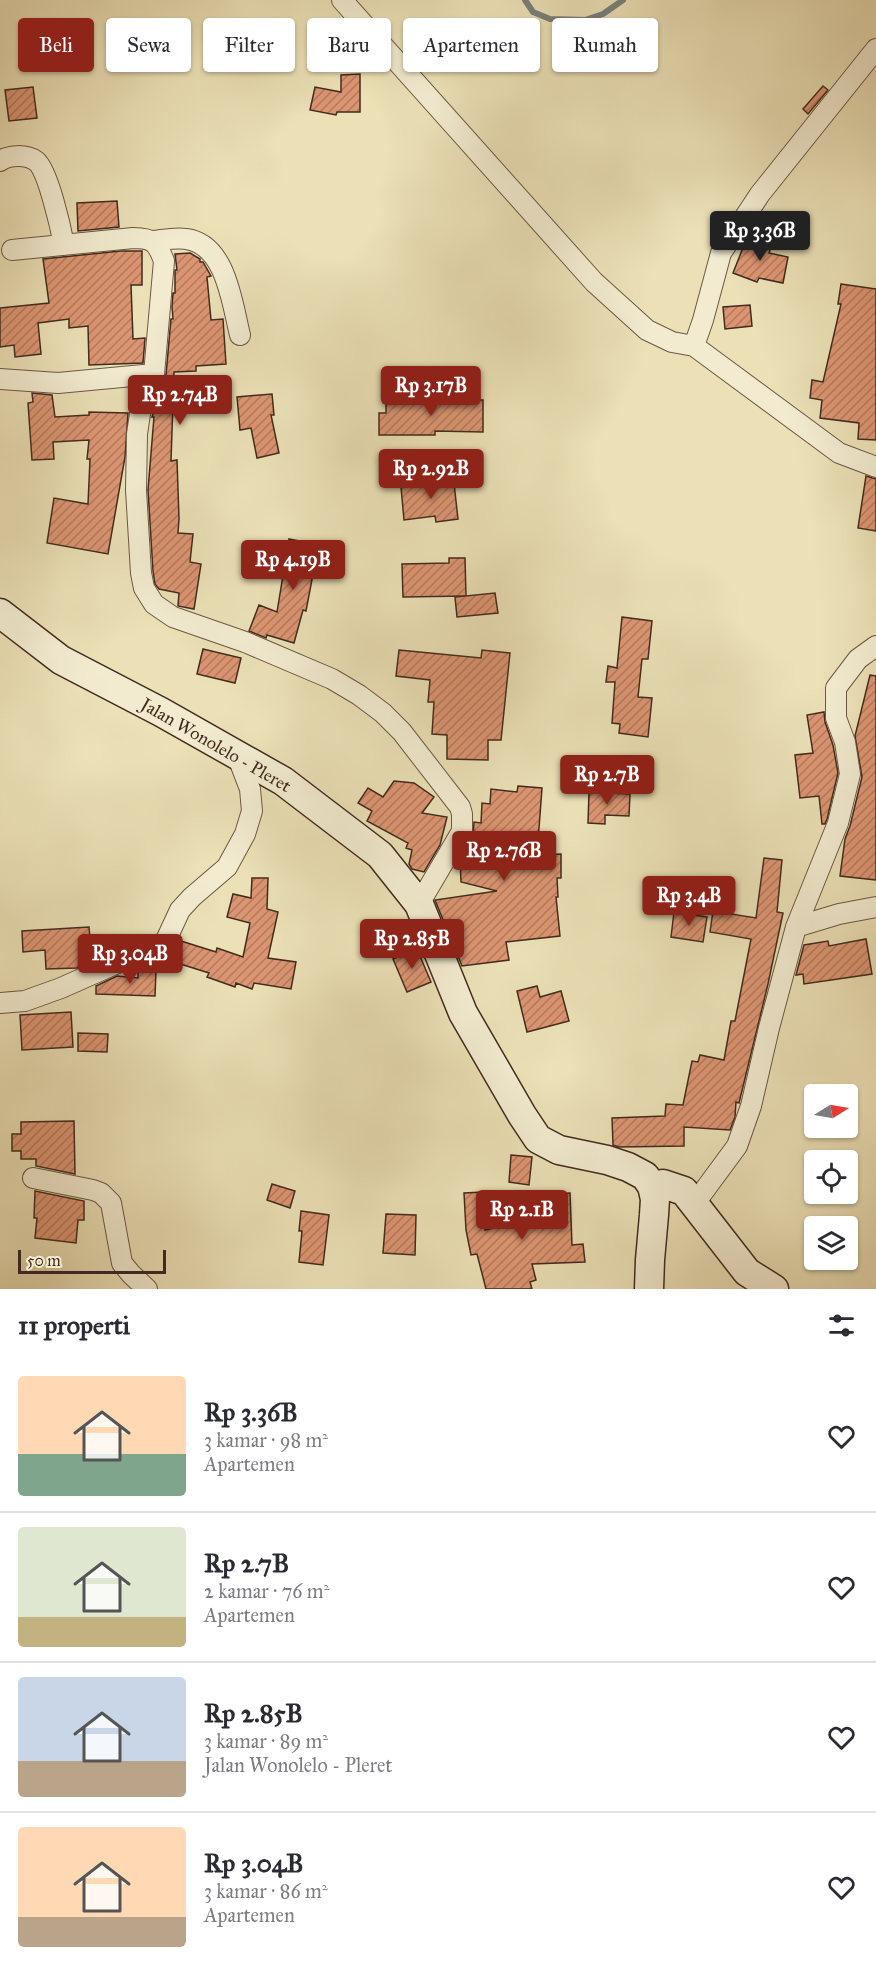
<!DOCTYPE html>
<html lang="id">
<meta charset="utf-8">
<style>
:root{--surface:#fff;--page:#f7f7f7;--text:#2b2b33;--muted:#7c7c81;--line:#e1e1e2;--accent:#8f2418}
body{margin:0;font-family:"IM FELL Great Primer",serif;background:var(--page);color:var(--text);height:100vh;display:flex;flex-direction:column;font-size:22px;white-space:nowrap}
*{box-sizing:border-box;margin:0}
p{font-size:20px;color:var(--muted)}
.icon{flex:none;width:33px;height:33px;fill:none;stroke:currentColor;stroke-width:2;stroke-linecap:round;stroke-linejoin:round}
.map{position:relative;height:1289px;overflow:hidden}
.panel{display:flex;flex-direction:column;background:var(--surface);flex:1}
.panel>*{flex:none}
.banner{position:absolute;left:18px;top:18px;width:840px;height:54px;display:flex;gap:12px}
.needle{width:39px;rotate:79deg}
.controls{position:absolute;left:804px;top:1084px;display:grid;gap:12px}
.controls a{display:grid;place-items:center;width:54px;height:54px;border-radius:6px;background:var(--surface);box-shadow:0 2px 4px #0004;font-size:30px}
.scale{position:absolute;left:18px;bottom:15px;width:148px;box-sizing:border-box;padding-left:6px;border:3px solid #422b1e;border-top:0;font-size:16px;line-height:21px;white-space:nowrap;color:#422b1e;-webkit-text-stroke:4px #f2ebd0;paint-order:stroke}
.price{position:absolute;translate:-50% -51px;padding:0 14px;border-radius:6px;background:var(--accent);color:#fff;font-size:20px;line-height:39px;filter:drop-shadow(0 2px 3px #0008)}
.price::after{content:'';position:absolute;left:50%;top:36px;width:18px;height:14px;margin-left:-9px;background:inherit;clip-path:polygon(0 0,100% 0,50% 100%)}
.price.current{background:#222;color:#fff}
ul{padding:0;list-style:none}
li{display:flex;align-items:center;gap:18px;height:150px;padding:0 18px}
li+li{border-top:2px solid var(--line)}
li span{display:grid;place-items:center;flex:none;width:168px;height:120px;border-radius:6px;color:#555}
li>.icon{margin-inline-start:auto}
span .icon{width:72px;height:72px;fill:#fffc;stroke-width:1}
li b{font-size:26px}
h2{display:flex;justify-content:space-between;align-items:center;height:72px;padding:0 18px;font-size:26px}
.chip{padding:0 21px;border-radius:6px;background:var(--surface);box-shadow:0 2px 4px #0004;font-size:21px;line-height:54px}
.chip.current{background:var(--accent);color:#fff}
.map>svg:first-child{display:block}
</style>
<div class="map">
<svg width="876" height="1289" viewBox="0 0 876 1289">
<defs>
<pattern id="building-hatch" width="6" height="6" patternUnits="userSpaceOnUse" patternTransform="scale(1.5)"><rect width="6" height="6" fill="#dc9572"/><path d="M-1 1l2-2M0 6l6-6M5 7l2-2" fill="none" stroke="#b47a5d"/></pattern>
</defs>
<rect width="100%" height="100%" fill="#ebe0b6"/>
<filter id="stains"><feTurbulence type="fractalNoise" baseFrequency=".00333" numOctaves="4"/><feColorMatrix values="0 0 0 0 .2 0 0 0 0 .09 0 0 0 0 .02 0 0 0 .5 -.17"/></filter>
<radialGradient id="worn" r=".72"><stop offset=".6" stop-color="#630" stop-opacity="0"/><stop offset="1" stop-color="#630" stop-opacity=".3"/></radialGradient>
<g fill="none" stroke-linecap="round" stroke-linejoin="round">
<!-- stream -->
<path stroke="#78817a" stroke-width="6" d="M525 0 533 12 550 19 585 20 603 14 623 0"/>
</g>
<!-- building -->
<path fill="url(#building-hatch)" stroke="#422b1e" stroke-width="1.5" d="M360 74V112H337L336 115 310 110 315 87 341 92V75Z
M823 86 828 90 808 114 803 109Z
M33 87 37 118 9 121 5 90Z
M117 201 119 227 78 231 77 203Z
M748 235 772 245 769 253 788 257 783 283 759 278 757 282 733 273Z
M121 251H142V285H131L133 339 145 338 143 363 89 365 88 326 69 328V319L38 323 41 354 15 357 14 345 0 347V308L49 303 43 259Z
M190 253 200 259V262H203L211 276 207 277 211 320 223 319 226 364 196 366V371L174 372 171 461 177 460 179 519 178 533 193 534 190 562 201 564 194 609 178 606 179 593 159 589 155 584 153 571 148 490 154 417H152L166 375 171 319H173L172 307 173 293H175V270H177L175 254Z
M841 284 876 289V440L858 439 859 423 820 418 822 400 810 398 812 380 823 382 841 304H838Z
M750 305 752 326 725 329 723 307Z
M32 393 52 395 55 417 89 415V412L128 413 125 457 108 554 47 543 54 498 88 504 90 459H87L89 440 53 442 54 459 32 460 28 403 33 402Z
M272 394 274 415H271L279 453 257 458 251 428 240 430 237 397Z
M386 398 483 400V432L435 431V435H379V413H386Z
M453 474 458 519 436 522 435 516 404 520 401 487 432 484 431 477Z
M866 476 876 479V531L858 528Z
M289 539 332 547 328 572 314 569 306 611 303 610 294 643 267 635 266 638 249 631 259 605 277 612Z
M449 558H465L466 596 495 593 498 613 457 617 455 597 465 596 403 597 402 564 449 563Z
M622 617 652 621 648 659H642L638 697 652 698 648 737 619 733 620 724 612 723 615 682H606L608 666 617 668Z
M203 649 241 658 235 683 197 674Z
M399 650 481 658 482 650 510 653 501 740H488V760L447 759V735L432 734 434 702H428L430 680 396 676Z
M870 675 876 676V880L840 876 845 839 850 826 862 777 855 736Z
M824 712 825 722 833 745 838 773 827 819 825 824H822L819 796 800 798 795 755 813 753 807 715Z
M394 781 414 783 434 797 422 813 447 817 440 845 424 872 412 869 409 864 412 850 406 848 408 843 367 821 372 811 358 803 368 788 383 797Z
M518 786 542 788 537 855 561 854V878H557L558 897H556L560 936 506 942 509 960 462 966 435 900 497 891 461 882 460 859 473 837 474 822 481 823 482 803 490 804 491 789 517 792Z
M589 792 630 794 629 816 605 815V824L588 823Z
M764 858 782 860 777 912 783 913 768 984 739 1103 736 1102 735 1117 730 1130 684 1127V1146L619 1147 613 1145 612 1118 665 1116 666 1104 683 1105 692 1061 698 1062 700 1055 724 1060 731 1021H735L751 939 710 932 713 911 756 918Z
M252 878H268L267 909 278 912 268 958 296 962 291 989 254 983 252 989 236 983 235 987 207 977 209 973 174 962 181 941 216 952 217 948 243 957 250 923 227 917 233 894 251 898Z
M674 912 707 917 703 942 671 937Z
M89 927 92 961 77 968 46 969 45 950 23 952 22 931Z
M866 939 872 974 804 984 803 974 796 975 804 945 828 941 829 946Z
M417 949 431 982 407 992 393 959Z
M152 971H156L155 996 96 994V986L117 976 138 978V972Z
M537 986 540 997 561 991 569 1021 527 1032 517 991Z
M71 1012 73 1047 22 1050 20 1015Z
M78 1033 108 1034 107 1052 78 1051Z
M74 1121 75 1174 36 1166V1159H21V1151H12V1134H21V1122Z
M511 1155 532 1157 529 1185 509 1182Z
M272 1184 295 1191 290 1208 267 1200Z
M35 1191 84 1201V1220H78L76 1243 35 1238 37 1218H34Z
M483 1192 485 1230 532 1219 531 1195 570 1193 572 1245 583 1244 585 1262 532 1264 536 1280 530 1282 532 1289H486L477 1254 471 1255 466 1230 464 1193Z
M301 1211 329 1215 323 1265 299 1262 302 1231H299Z
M386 1214 416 1215 415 1255 383 1253Z"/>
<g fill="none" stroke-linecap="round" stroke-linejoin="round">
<!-- street casing -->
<g stroke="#6c5844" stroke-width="22">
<path id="street" d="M342 0 594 282 647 330 672 342 694 346
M876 49 760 194 721 253 703 320 694 346 839 453 876 467
M0 161C9 155 26 154 36 161 48 170 61 229 64 245
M153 241C163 240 176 237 186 239 226 244 232 303 240 335
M12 250 133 238C153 238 157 242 164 261L154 374 141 407 137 434 136 490 141 573 144 588 154 604 173 617 245 642 332 679 359 695 383 713 402 732 460 807 462 814V831L419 904
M0 379 58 383 154 374
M796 927 839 914 876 907
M0 1003 25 1001 61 988 122 961 155 959 164 951 167 938 180 910 192 897 227 867 245 834 252 811 250 789 237 755
M33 1178 93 1190 101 1193 111 1203 122 1263 131 1274 147 1289
M695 1203 737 1146 751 1106 769 1028 796 927 838 823 850 774 845 742 836 718V688L858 659 876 646"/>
</g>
<!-- secondary casing -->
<g stroke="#422b1e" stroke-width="31">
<path id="secondary" d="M0 613 61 660 161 712 283 781 380 855 419 904 463 1013 522 1115 538 1139 559 1150 607 1160 628 1167 645 1176 652 1186 655 1199 654 1215 650 1260 649 1289
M652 1186 663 1184 684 1191 747 1272 774 1289"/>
</g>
<!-- street -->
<use href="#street" stroke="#f2ebd0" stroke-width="20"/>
<!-- secondary -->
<use href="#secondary" stroke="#f2ebd0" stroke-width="28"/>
</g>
<g text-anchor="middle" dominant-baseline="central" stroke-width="4.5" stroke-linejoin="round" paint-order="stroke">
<!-- street labels -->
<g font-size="18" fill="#422b1e" stroke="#f2ebd0">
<text transform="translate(216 745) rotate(30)">Jalan Wonolelo - Pleret</text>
</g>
</g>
<rect width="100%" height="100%" filter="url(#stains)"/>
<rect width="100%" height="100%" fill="url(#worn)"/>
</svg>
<div class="controls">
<a><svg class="needle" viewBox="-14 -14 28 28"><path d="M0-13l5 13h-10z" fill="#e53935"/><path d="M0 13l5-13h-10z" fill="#7c7c81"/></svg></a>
<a><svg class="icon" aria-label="locate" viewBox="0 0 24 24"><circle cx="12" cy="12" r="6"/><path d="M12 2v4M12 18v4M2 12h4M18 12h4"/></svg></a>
<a><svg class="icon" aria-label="layers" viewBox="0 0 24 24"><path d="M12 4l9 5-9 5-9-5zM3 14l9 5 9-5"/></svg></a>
</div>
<div class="scale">50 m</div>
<b class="price current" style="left:760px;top:262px">Rp 3.36B</b>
<b class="price" style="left:431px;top:417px">Rp 3.17B</b>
<b class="price" style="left:180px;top:426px">Rp 2.74B</b>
<b class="price" style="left:431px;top:500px">Rp 2.92B</b>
<b class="price" style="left:293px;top:591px">Rp 4.19B</b>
<b class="price" style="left:607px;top:806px">Rp 2.7B</b>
<b class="price" style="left:504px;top:882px">Rp 2.76B</b>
<b class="price" style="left:689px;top:927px">Rp 3.4B</b>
<b class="price" style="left:412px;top:970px">Rp 2.85B</b>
<b class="price" style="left:130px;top:985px">Rp 3.04B</b>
<b class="price" style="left:522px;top:1241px">Rp 2.1B</b>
<div class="banner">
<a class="chip current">Beli</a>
<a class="chip">Sewa</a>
<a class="chip">Filter</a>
<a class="chip">Baru</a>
<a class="chip">Apartemen</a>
<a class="chip">Rumah</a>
</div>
</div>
<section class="panel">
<h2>11 properti<svg class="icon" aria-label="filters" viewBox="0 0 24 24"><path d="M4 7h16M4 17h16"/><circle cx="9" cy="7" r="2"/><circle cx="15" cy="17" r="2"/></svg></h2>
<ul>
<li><span style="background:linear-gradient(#ffd9b3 65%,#7fa58c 0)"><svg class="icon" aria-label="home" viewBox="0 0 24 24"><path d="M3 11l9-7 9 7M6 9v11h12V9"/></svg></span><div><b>Rp 3.36B</b><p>3 kamar · 98 m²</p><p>Apartemen</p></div><svg class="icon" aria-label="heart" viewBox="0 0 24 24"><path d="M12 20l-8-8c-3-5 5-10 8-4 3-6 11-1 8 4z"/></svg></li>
<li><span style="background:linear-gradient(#dfe7d0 75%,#c2b280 0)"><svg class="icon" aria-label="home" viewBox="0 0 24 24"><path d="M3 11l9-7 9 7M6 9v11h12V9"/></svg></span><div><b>Rp 2.7B</b><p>2 kamar · 76 m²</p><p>Apartemen</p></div><svg class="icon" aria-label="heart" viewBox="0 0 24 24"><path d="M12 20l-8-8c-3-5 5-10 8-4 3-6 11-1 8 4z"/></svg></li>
<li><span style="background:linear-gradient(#c9d6e8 70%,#b9a48a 0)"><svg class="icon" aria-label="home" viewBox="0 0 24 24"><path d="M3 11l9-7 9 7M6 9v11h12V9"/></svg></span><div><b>Rp 2.85B</b><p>3 kamar · 89 m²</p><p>Jalan Wonolelo - Pleret</p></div><svg class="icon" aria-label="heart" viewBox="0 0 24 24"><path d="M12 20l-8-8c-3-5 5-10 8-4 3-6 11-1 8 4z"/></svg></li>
<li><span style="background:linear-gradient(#ffd9b3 75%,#b9a48a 0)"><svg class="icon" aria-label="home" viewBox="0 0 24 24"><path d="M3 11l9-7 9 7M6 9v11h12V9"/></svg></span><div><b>Rp 3.04B</b><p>3 kamar · 86 m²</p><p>Apartemen</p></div><svg class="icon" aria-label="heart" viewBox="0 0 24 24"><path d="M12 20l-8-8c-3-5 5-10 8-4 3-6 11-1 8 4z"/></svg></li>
</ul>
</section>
